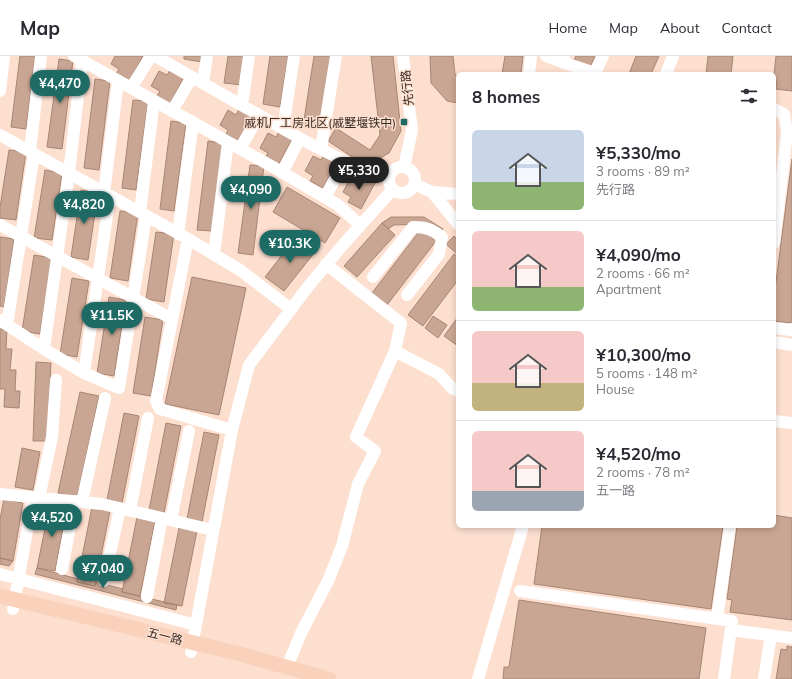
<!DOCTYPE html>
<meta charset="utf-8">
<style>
:root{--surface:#fff;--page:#f7f7f7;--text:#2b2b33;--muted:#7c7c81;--line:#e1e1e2;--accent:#1e6a64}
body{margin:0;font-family:Mulish,"Noto Sans SC",sans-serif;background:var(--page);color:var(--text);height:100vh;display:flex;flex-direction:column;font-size:15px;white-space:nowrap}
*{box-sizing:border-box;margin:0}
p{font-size:13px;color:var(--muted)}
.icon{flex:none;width:22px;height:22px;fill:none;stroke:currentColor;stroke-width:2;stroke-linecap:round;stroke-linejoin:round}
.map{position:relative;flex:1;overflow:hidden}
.panel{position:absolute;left:456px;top:16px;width:320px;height:456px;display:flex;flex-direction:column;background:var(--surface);border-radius:6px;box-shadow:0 2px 6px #0003}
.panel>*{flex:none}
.price{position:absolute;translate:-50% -34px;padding:0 9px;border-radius:14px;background:var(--accent);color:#fff;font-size:13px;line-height:26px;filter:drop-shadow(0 1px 2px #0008)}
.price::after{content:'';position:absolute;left:50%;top:24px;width:12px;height:9px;margin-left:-6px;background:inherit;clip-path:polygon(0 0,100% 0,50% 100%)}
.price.current{background:#222;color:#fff}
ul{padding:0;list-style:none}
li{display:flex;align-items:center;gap:12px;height:100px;padding:0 16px}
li+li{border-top:1px solid var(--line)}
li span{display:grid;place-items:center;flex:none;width:112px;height:80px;border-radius:6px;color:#555}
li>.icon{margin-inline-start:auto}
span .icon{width:48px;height:48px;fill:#fffc;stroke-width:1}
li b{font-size:17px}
h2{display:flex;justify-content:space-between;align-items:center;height:48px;padding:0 16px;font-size:17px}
header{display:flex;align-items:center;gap:24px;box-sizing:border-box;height:56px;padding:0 20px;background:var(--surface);border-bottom:1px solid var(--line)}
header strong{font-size:19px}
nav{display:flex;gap:22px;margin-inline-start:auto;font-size:14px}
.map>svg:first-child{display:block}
</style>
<header>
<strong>Map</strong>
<nav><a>Home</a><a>Map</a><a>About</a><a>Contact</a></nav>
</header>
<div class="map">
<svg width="792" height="623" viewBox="0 0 792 623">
<rect width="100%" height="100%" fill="#fddfd0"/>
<!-- building -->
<path fill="#c9a693" stroke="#a68573" d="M20 0H35L26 73 11 71Z
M115 0H143L129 25 116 18 119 13 111 8Z
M184 0H202V6L184 3Z
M228 0H246L242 29 224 27Z
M270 0H288L280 51 263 48Z
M314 0H332L321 73 303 70Z
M371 0H393L401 75 389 97 366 110 328 85 336 72 370 94 380 79Z
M430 0H453L455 18 458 23V47L447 45 431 27Z
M505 0H523L521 18H502Z
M576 0H595L590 11 574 4Z
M636 0H659L651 18H629Z
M708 0H733L731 18H706Z
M776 0H792V35L776 33 777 24 774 23V18Z
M59 3 73 5 62 93 47 91Z
M170 14 184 21 170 47 157 40 160 35 151 30 159 15 167 19Z
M95 23 110 25 99 114 84 112Z
M133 44 148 45 136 134 122 132Z
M239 53 252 60 238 87 225 80 228 74 220 69 228 54 236 59Z
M171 65 186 67 174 155 160 153Z
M279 76 292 83 278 109 265 102 268 97 260 92 268 77 276 81Z
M208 85 223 87 212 175 197 174Z
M9 94 26 96 16 164 0 162V151Z
M324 99 337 106 323 132 310 125 313 120 305 115 313 100 321 104Z
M792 103V267L774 265V241Z
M250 109 264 110 253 199 238 197Z
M45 114 62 117 52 184 34 182Z
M362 120 375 127 361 153 348 146 351 141 343 136 351 121 359 126Z
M287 131 340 162 325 187 273 156Z
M81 134 98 137 88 204 71 201Z
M120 155 138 157 128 225 110 222Z
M391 161H424L443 173 440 178 425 168 394 169 388 173 382 167Z
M382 167 395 179 357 221 344 210Z
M421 173 436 185 387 249 372 237Z
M156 176 174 178 164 246 146 243Z
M454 180 458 184V195L456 197 446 188Z
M0 181 14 183 4 251 0 250Z
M296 181 315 196 284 235 265 221Z
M454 198 458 201V224L423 270 408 259Z
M34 199 52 202 40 278 22 275Z
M192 221 246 232 219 359 165 348Z
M72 222 89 225 77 301 60 298Z
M109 241 126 244 114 320 97 317Z
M433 260 447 269 438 282 425 272Z
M145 261 163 264 151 340 133 337Z
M458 261V290L444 280Z
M0 273H7L6 293H12L10 314H16L15 335H20L19 352 4 351 5 333H0Z
M36 306 51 307 47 385H33Z
M80 336 99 340 77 442 58 437Z
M124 357 139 360 122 447 107 444Z
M166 367 181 370 164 457 149 454Z
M204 376 219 379 202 466 187 463Z
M22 392 40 396 33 434 15 431Z
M4 443 23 447 13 505 0 502V463Z
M50 448 67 451 55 515 37 512Z
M92 451 110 455 95 530 77 526Z
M774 459 792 462V564L730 556 732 544 727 543 737 470H774Z
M137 461 155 465 140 540 122 536Z
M542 470H723L711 553 534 528Z
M179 472 197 475 182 550 164 547Z
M0 502 13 505 9 510 0 508Z
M37 512 78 523 77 526 95 530 96 526 123 533 122 536 177 549 176 554 35 518Z
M519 544 706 572 699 623H503L504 611H509Z
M787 590 792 591V623H776L781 593 787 594Z"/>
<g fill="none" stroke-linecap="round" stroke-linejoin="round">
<!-- minor -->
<path stroke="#fff" stroke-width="12" d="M74 0 273 111 338 149 360 169
M155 0 303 84 362 114 390 120
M403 0 412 74 404 111
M546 0 562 6 564 0
M562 6 595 17 603 0
M529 18 531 0
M666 18 673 0
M203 27 207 0
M131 32 151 0
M0 35 4 0
M242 49 249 0
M774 53 784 58 787 77 774 187
M172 55 192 21
M283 73 294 0
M0 79 183 180 240 214 291 253
M240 93 259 59
M321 93 336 0
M30 95 41 0
M389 124a13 13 0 1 1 26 0a13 13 0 1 1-26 0Z
M282 117 300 82
M414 128 432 136 458 168
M432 136 458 138
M104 137 118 25
M325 141 345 105
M140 156 154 45
M0 169 172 263
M178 178 193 66
M188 183 156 345 160 353 232 374
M214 199 228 86
M373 221 413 171C426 171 431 173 442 181L439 198 407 239
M0 264 44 293 84 317 119 332 146 160
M7 269 34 98
M774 272 790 274 792 273
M774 286 792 289
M44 293 69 117 82 5
M395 295 439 318 453 333 458 335
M84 317 110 140
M774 365 792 367
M0 438 102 448 213 474
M39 442 52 381 56 324
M82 446 105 342
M130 454 148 362
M171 464 189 375
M62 513 75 445
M0 518 196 569
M104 525 120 452
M520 535 732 565 724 623
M147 541 162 462
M13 553 33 442
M717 563 730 470
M731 574 792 582
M191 596 232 374 249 309 307 232 341 191 393 133
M287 611 301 577 328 525 342 490 358 428 375 395 356 381 395 295 401 267 326 208
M478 623 523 470
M764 623 771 579"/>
<!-- major -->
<path stroke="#fad1bb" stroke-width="15" d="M0 540 240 598 329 623"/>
</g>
<!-- markers -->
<rect fill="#1e6a64" stroke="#fddfd0" stroke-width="1.5" x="400" y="62" width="8" height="8" rx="2"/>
<g text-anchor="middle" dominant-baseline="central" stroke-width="3" stroke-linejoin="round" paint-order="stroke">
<!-- street labels -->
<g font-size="12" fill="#372a22" stroke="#fddfd0">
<text transform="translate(407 32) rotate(-96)">先行路</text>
<text transform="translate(165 580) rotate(14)">五一路</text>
</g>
<!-- poi labels -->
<g font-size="12" fill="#372a22" stroke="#fddfd0" text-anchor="end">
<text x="396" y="66">戚机厂工房北区(戚墅堰铁中)</text>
</g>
</g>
</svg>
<b class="price" style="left:60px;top:48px">¥4,470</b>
<b class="price current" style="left:359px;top:135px">¥5,330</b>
<b class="price" style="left:251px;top:154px">¥4,090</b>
<b class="price" style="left:84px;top:169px">¥4,820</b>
<b class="price" style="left:290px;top:208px">¥10.3K</b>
<b class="price" style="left:112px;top:280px">¥11.5K</b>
<b class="price" style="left:52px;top:482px">¥4,520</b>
<b class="price" style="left:103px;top:533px">¥7,040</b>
<section class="panel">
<h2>8 homes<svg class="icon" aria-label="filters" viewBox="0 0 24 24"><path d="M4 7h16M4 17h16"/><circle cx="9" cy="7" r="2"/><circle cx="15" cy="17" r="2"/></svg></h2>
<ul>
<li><span style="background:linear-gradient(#c9d6e8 65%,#8fb573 0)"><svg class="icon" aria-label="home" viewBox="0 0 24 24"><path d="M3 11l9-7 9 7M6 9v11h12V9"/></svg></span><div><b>¥5,330/mo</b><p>3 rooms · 89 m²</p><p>先行路</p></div></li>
<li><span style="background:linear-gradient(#f6c9c9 70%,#8fb573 0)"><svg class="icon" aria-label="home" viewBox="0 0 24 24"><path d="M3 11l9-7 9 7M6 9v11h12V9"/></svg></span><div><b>¥4,090/mo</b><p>2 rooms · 66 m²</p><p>Apartment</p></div></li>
<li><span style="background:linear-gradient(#f6c9c9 65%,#c2b280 0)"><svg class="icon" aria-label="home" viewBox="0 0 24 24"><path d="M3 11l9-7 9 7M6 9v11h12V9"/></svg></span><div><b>¥10,300/mo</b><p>5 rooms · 148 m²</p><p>House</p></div></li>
<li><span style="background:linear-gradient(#f6c9c9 75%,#9aa5b1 0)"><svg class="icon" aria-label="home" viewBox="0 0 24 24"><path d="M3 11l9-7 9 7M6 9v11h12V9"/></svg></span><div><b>¥4,520/mo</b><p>2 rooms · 78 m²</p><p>五一路</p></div></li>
</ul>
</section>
</div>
